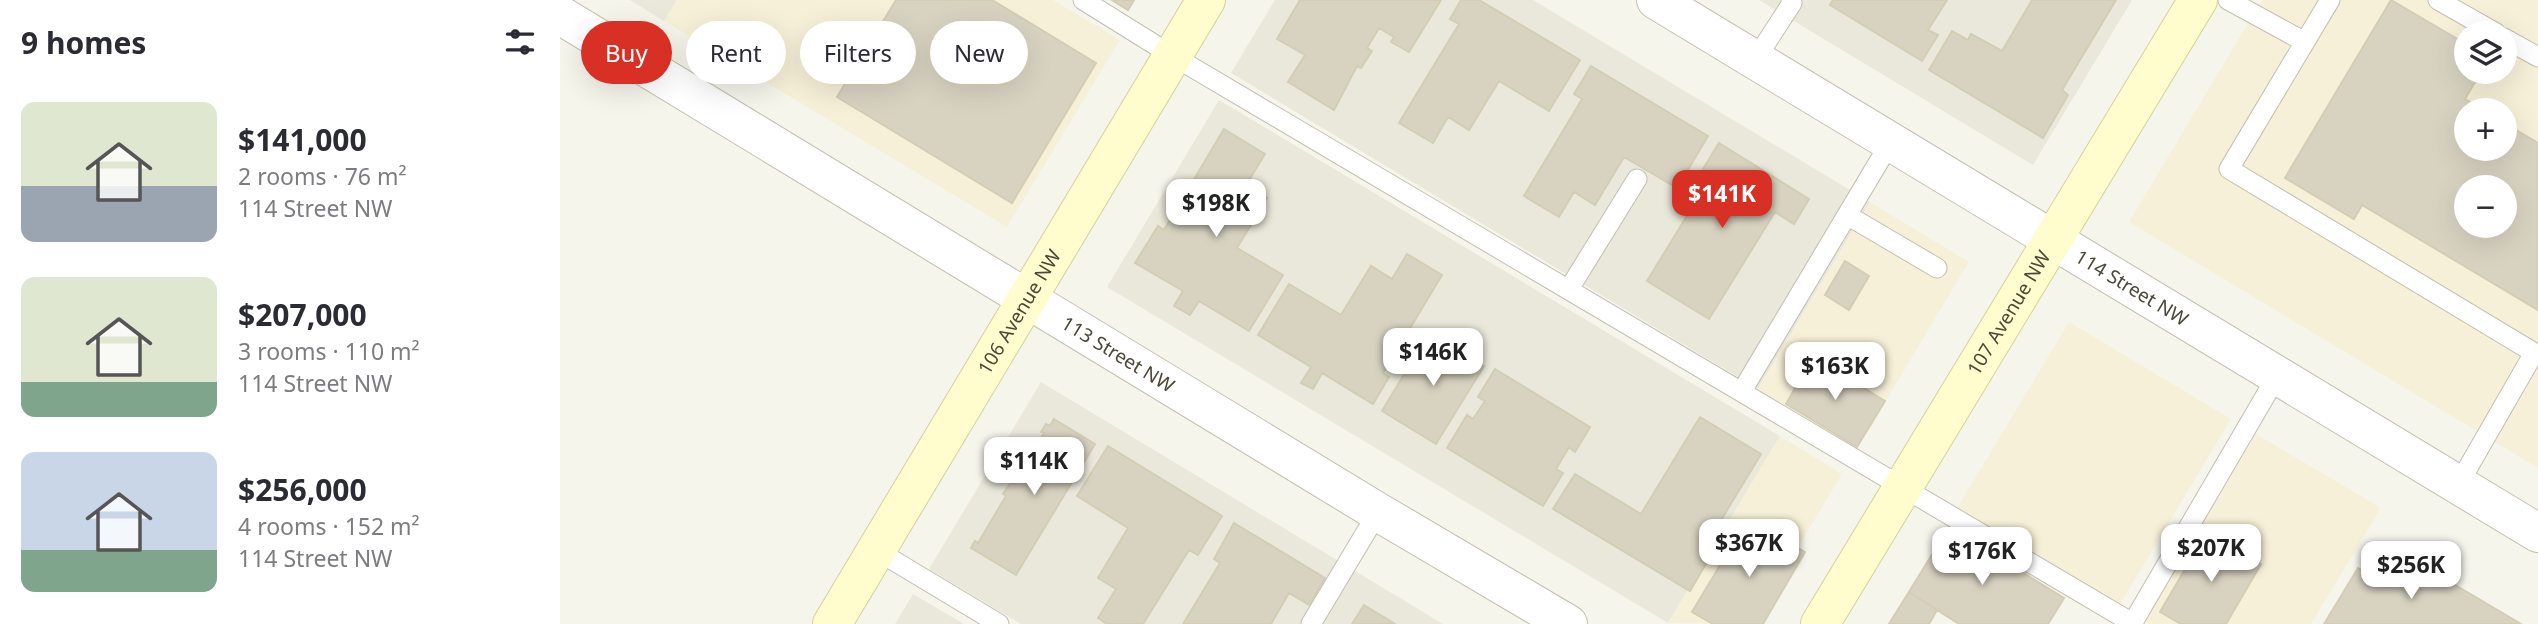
<!DOCTYPE html>
<meta charset="utf-8">
<style>
:root{--surface:#fff;--page:#f2f2f3;--text:#2b2b33;--muted:#7c7c81;--accent:#d93025}
body{margin:0;font-family:"Noto Sans",sans-serif;background:var(--page);color:var(--text);height:100vh;display:flex;flex-direction:column;font-size:26px;white-space:nowrap}
*{box-sizing:border-box;margin:0}
p{font-size:23px;color:var(--muted)}
.icon{flex:none;width:38px;height:38px;fill:none;stroke:currentColor;stroke-width:2;stroke-linecap:round;stroke-linejoin:round}
.map{position:relative;flex:1;overflow:hidden}
.panel{display:flex;flex-direction:column;background:var(--surface);width:560px}
.panel>*{flex:none}
.guide{position:absolute;left:21px;top:21px;width:665px;height:63px;display:flex;gap:14px}
.fabs{position:absolute;left:1894px;top:21px;display:grid;gap:14px}
.fabs a{display:grid;place-items:center;width:63px;height:63px;border-radius:50%;background:var(--surface);box-shadow:0 7px 28px #0002;font-size:35px}
.price{position:absolute;translate:-50% -60px;padding:0 16px;border-radius:14px;background:#fff;color:#222;font-size:23px;line-height:46px;filter:drop-shadow(0 2px 4px #0008)}
.price::after{content:'';position:absolute;left:50%;top:42px;width:21px;height:16px;margin-left:-10px;background:inherit;clip-path:polygon(0 0,100% 0,50% 100%)}
.price.active{background:var(--accent);color:#fff}
ul{padding:0;list-style:none}
li{display:flex;align-items:center;gap:21px;height:175px;padding:0 21px}
li span{display:grid;place-items:center;flex:none;width:196px;height:140px;border-radius:14px;color:#555}
li>.icon{margin-inline-start:auto}
span .icon{width:84px;height:84px;fill:#fffc;stroke-width:1}
li b{font-size:30px}
h2{display:flex;justify-content:space-between;align-items:center;height:84px;padding:0 21px;font-size:30px}
.pill{padding:0 24px;border-radius:32px;background:var(--surface);box-shadow:0 7px 28px #0002;font-size:24px;line-height:63px}
.pill.active{background:var(--accent);color:#fff}
main{display:flex;flex:1;min-height:0}
.map>svg:first-child{display:block}
</style>
<main>
<section class="panel">
<h2>9 homes<svg class="icon" aria-label="filters" viewBox="0 0 24 24"><path d="M4 7h16M4 17h16"/><circle cx="9" cy="7" r="2"/><circle cx="15" cy="17" r="2"/></svg></h2>
<ul>
<li><span style="background:linear-gradient(#dfe7d0 60%,#9aa5b1 0)"><svg class="icon" aria-label="home" viewBox="0 0 24 24"><path d="M3 11l9-7 9 7M6 9v11h12V9"/></svg></span><div><b>$141,000</b><p>2 rooms · 76 m²</p><p>114 Street NW</p></div></li>
<li><span style="background:linear-gradient(#dfe7d0 75%,#7fa58c 0)"><svg class="icon" aria-label="home" viewBox="0 0 24 24"><path d="M3 11l9-7 9 7M6 9v11h12V9"/></svg></span><div><b>$207,000</b><p>3 rooms · 110 m²</p><p>114 Street NW</p></div></li>
<li><span style="background:linear-gradient(#c9d6e8 70%,#7fa58c 0)"><svg class="icon" aria-label="home" viewBox="0 0 24 24"><path d="M3 11l9-7 9 7M6 9v11h12V9"/></svg></span><div><b>$256,000</b><p>4 rooms · 152 m²</p><p>114 Street NW</p></div></li>
</ul>
</section>
<div class="map">
<svg width="1978" height="624" viewBox="0 0 1978 624">
<rect width="100%" height="100%" fill="#f6f5ec"/>
<!-- residential -->
<path fill="#eae8da" d="M70 0H117L104 21Z
M715 0H973L1310 202 1198 389 671 73Z
M1199 0H1572L1473 165Z
M659 100 1220 436 1108 623 547 287Z
M481 382 883 624H461L369 569Z
M353 594 404 624H335Z"/>
<!-- commercial -->
<path fill="#f7f0d8" fill-rule="evenodd" d="M117 0H493L560 40 447 227 104 21Z
M1702 0H1978V468L1569 222ZM1906 33H1944V72H1906ZM1906 110H1944V149H1906ZM1906 187H1944V226H1906Z
M1310 202 1409 262 1297 449 1198 389Z
M1509 322 1671 419 1559 606 1397 508Z
M1696 434 1821 508 1751 624H1589L1584 621Z
M1220 436 1282 474 1192 624 1108 623Z"/>
<!-- building -->
<path fill="#d8d3c1" stroke="#d3cdb4" stroke-width="2" fill-rule="evenodd" d="M336 0H432L536 63 452 203 277 97Z
M552 0H574L568 10Z
M740 0H881L849 52 831 42 834 37 819 28 807 48 812 51 801 68 797 66 774 110 728 82 745 55 717 39Z
M901 0H919L1020 60 989 111 939 81 909 130 888 117 873 143 839 123 899 24 890 19Z
M1273 0H1387L1368 30 1378 35 1362 61 1270 5Z
M1472 0H1556L1502 90 1508 95 1483 138 1369 70 1392 31 1408 40 1411 34 1442 51Z
M1831 0 1906 44V72H1921L1905 99 1924 110H1906V149H1944V123L1978 143V310L1802 205 1794 219 1725 178ZM1906 187H1944V226H1906Z
M1031 66 1148 136 1117 188 1064 157 1035 205 1014 192 999 217 964 196 1022 99 1014 94Z
M664 129 705 154 686 185 707 198 677 248 723 275 689 331 639 301 630 315 614 306 623 291 575 263 598 226 604 230Z
M1159 143 1249 199 1234 224 1215 212 1149 319 1087 281 1152 175 1143 169Z
M847 254 882 275 823 373 829 377 813 404 762 373 753 389 741 383 751 367 698 335 729 284 781 315 811 266 832 279Z
M1285 261 1309 276 1289 310 1265 295Z
M869 333 924 366 876 444 822 411Z
M1253 357 1325 401 1297 447 1226 404Z
M935 369 1030 427 1015 452 1009 447 996 469 1003 473 983 506 887 448 907 415 913 419 925 401 918 397Z
M1140 417 1201 454 1143 550 1151 555 1130 591 993 509 1015 474 1081 514Z
M494 419 535 444 456 575 411 548 415 541 418 543 446 496 443 494 451 482 454 484 484 433 481 432 486 424 490 426Z
M548 446 662 516 638 555 629 550 583 624H547L538 618 556 589 538 578 568 528 517 496Z
M1192 521 1245 552 1203 624H1153L1132 612 1183 527 1187 529Z
M674 523 765 578 749 605 729 593 711 624H623L660 563 654 559Z
M1389 527 1504 598 1488 624H1399L1349 592Z
M1647 532 1701 564 1666 624H1621L1600 612Z
M1848 557 1961 624H1764L1798 568 1830 587Z
M1349 592 1377 610 1369 624H1329Z
M804 605 835 624H792Z"/>
<g fill="none" stroke-linecap="round" stroke-linejoin="round">
<!-- lane casing -->
<g stroke="#c2bfae" stroke-width="21">
<path id="lane" d="M523 0 613 56 1574 624
M1668 0 1745 42
M1770 0 1669 169 1978 355
M1878 0 1936 33
M1944 38 1978 57
M1195 60 1232 3 1231 0
M1287 215 1377 268
M1009 289 1077 179
M1182 391 1330 143
M1898 485 1974 353
M316 550 439 624
M751 624 818 512
M1572 624 1717 376"/>
</g>
<!-- street casing -->
<g stroke="#c2bfae" stroke-width="40">
<g id="street">
<path id="s1" d="M1096 0 1978 533"/>
<path id="s2" d="M0 15 818 512 1008 624"/>
</g>
</g>
<!-- secondary casing -->
<g stroke="#d6d19b" stroke-width="40">
<g id="secondary">
<path id="s3" d="M272 624 646 0"/>
<path id="s4" d="M1260 624 1638 0"/>
</g>
</g>
<!-- lane -->
<use href="#lane" stroke="#fff" stroke-width="19"/>
<!-- street -->
<use href="#street" stroke="#fff" stroke-width="38"/>
<!-- secondary -->
<use href="#secondary" stroke="#fffccd" stroke-width="38"/>
</g>
<g text-anchor="middle" dominant-baseline="central" stroke-width="6" stroke-linejoin="round" paint-order="stroke">
<!-- street labels -->
<g font-size="19" fill="#4b4739" stroke="#fff">
<text stroke="none"><textPath href="#s1" startOffset="556">114 Street NW</textPath></text>
<text stroke="none"><textPath href="#s3" startOffset="364">106 Avenue NW</textPath></text>
<text stroke="none"><textPath href="#s4" startOffset="364">107 Avenue NW</textPath></text>
<text stroke="none"><textPath href="#s2" startOffset="653">113 Street NW</textPath></text>
</g>
</g>
</svg>
<div class="fabs">
<a><svg class="icon" aria-label="layers" viewBox="0 0 24 24"><path d="M12 4l9 5-9 5-9-5zM3 14l9 5 9-5"/></svg></a>
<a>+</a>
<a>−</a>
</div>
<b class="price active" style="left:1162px;top:230px">$141K</b>
<b class="price" style="left:656px;top:239px">$198K</b>
<b class="price" style="left:873px;top:388px">$146K</b>
<b class="price" style="left:1275px;top:402px">$163K</b>
<b class="price" style="left:474px;top:497px">$114K</b>
<b class="price" style="left:1189px;top:579px">$367K</b>
<b class="price" style="left:1651px;top:584px">$207K</b>
<b class="price" style="left:1422px;top:587px">$176K</b>
<b class="price" style="left:1851px;top:601px">$256K</b>
<div class="guide">
<a class="pill active">Buy</a>
<a class="pill">Rent</a>
<a class="pill">Filters</a>
<a class="pill">New</a>
</div>
</div>
</main>
